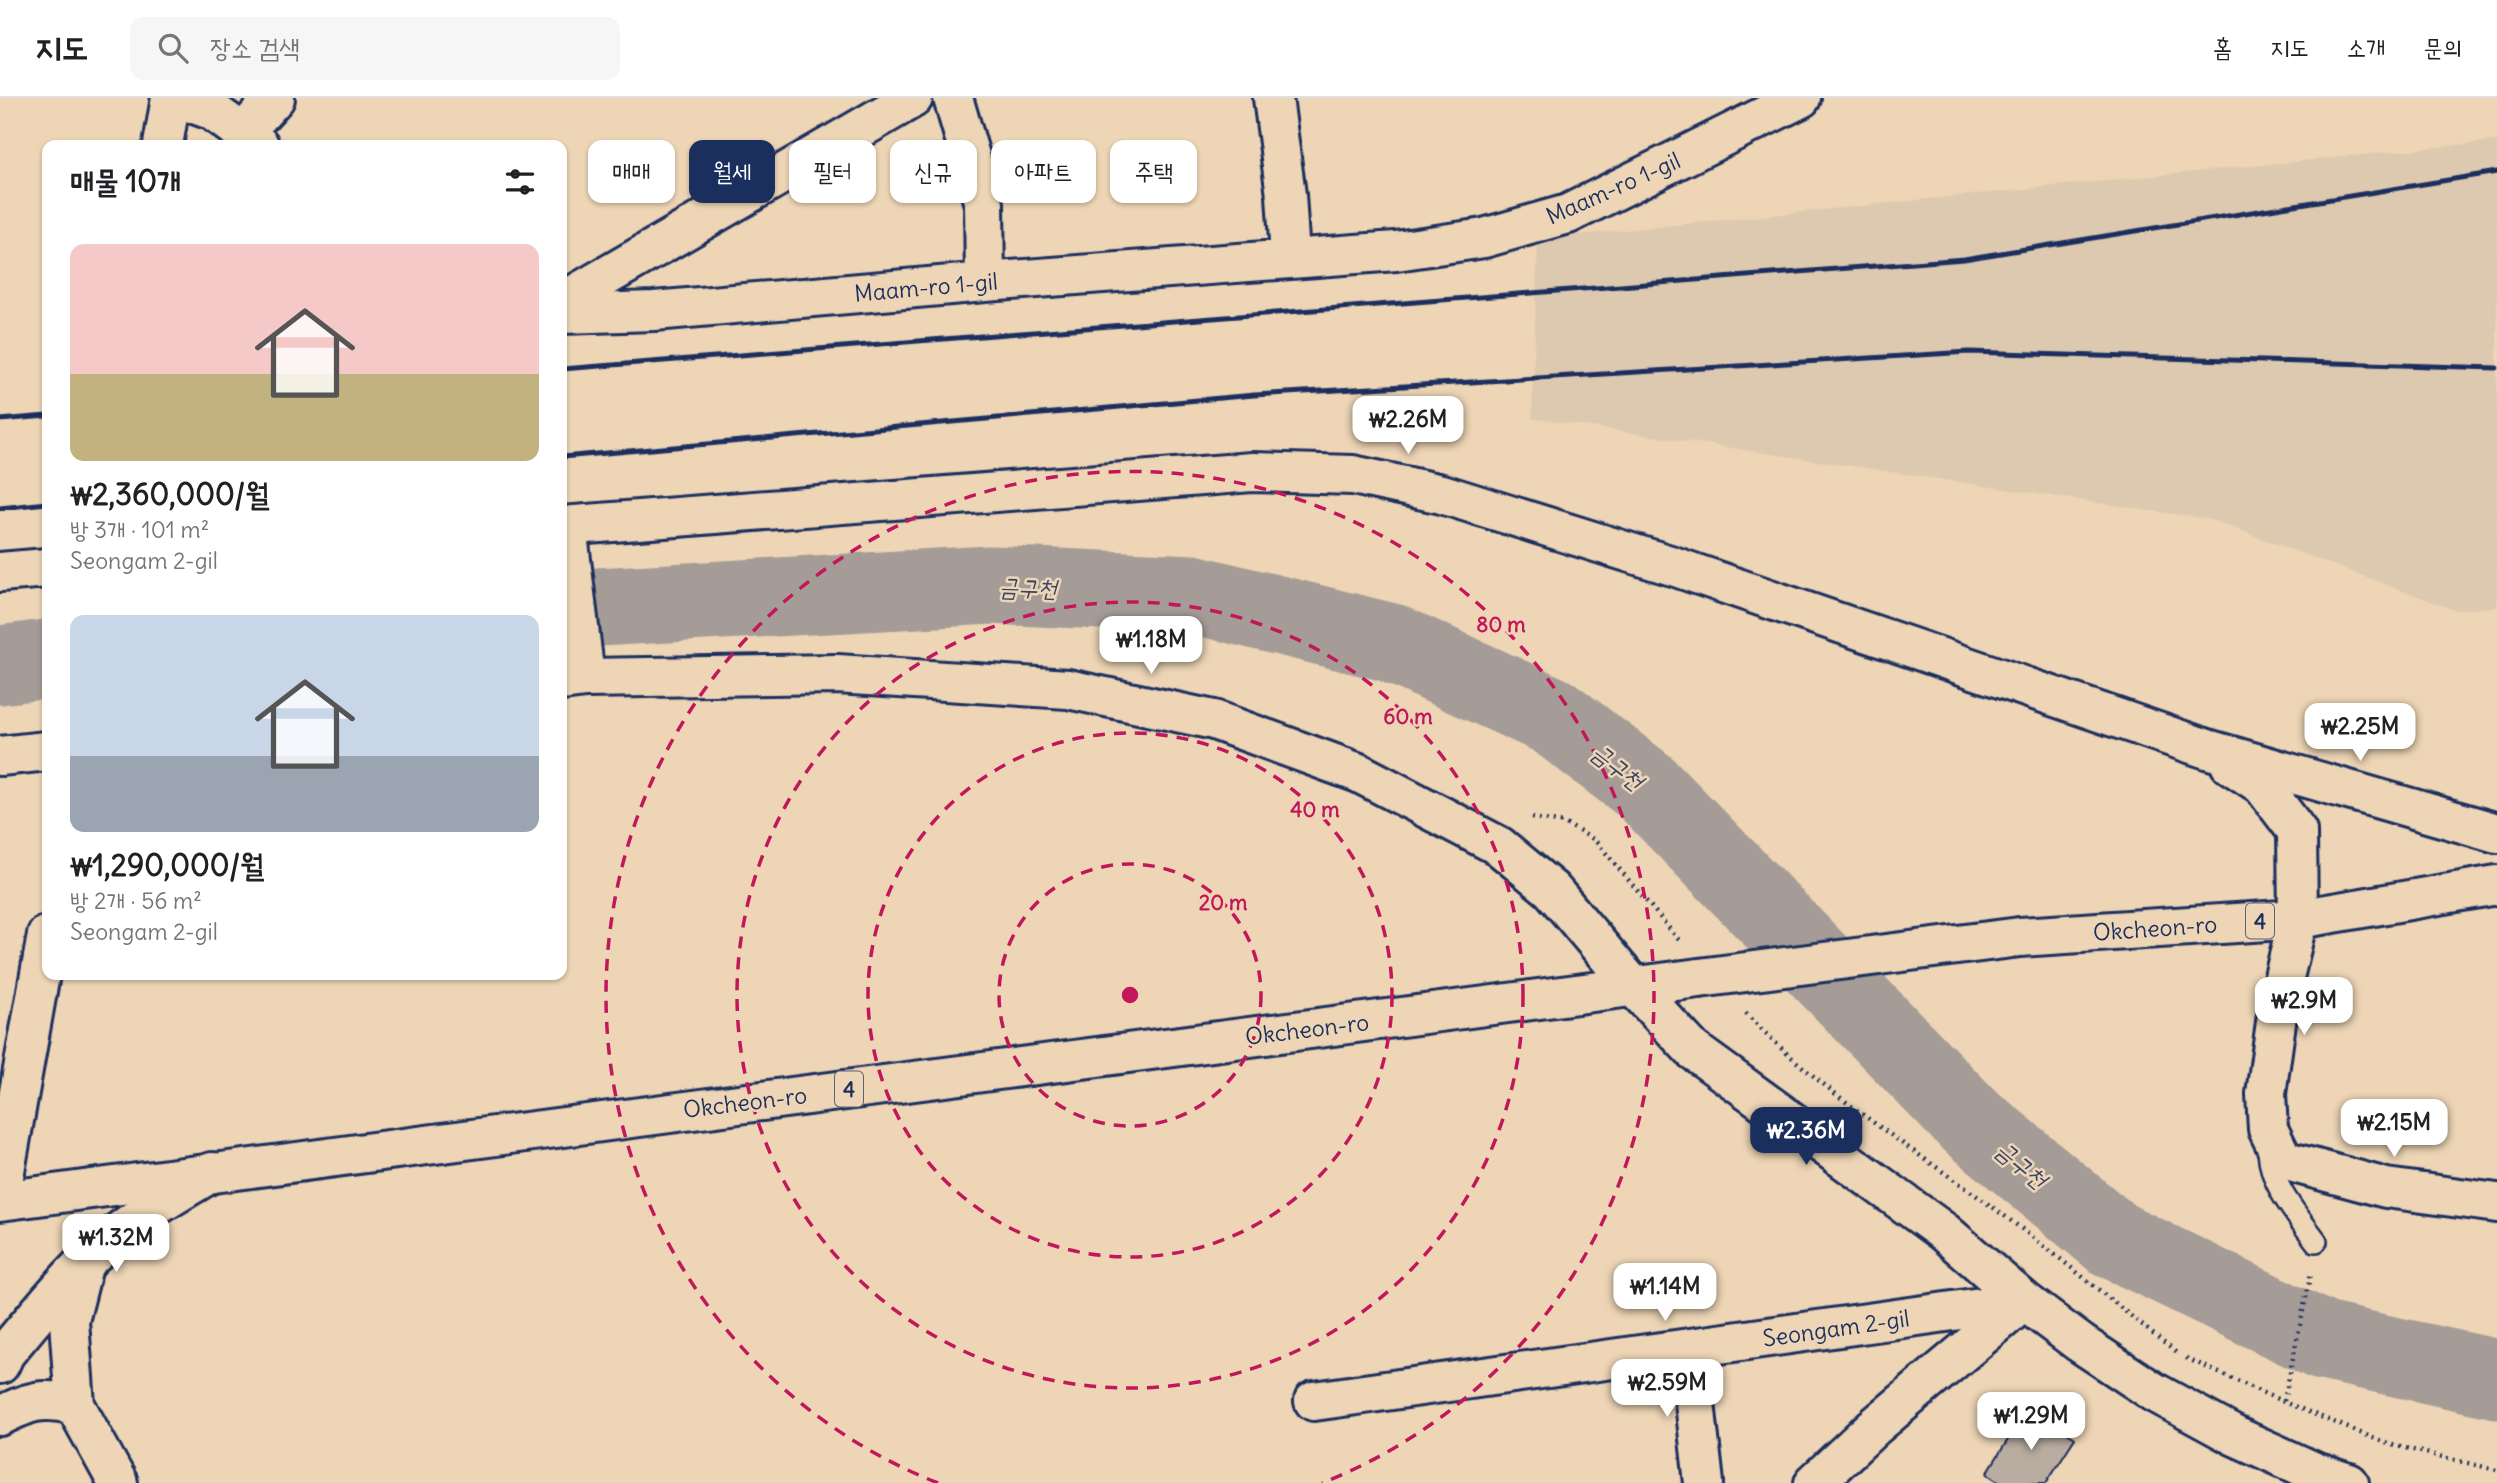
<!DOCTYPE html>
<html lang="ko">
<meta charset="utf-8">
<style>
:root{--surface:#fff;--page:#f6f6f6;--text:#202124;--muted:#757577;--line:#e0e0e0;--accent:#1b2f5e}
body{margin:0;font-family:Delius,"Poor Story",sans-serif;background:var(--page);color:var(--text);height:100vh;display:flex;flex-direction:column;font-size:26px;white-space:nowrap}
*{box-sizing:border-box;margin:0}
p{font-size:23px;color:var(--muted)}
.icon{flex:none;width:38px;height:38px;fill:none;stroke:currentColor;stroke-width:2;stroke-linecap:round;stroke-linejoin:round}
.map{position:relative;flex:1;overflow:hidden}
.drawer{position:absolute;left:42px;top:42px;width:525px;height:840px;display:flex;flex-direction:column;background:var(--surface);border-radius:14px;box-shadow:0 2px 5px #0004}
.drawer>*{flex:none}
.banner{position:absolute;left:588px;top:42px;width:665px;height:63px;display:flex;gap:14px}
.price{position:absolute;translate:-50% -60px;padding:0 16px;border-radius:14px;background:#fff;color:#222;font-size:23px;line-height:46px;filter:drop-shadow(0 2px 4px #0008)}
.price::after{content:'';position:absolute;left:50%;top:42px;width:21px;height:16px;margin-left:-10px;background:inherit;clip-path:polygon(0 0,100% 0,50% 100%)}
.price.selected{background:var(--accent);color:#fff}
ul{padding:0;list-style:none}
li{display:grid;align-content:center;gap:14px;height:371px;padding:0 28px}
li span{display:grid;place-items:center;height:217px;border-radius:14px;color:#555}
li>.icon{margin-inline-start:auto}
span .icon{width:126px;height:126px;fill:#fffc;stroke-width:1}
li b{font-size:30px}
h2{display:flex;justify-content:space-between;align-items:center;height:84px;padding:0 28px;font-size:30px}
.tag{padding:0 24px;border-radius:14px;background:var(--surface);box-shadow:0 2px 5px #0004;font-size:24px;line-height:63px}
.tag.selected{background:var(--accent);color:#fff}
header{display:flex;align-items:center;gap:42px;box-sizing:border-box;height:98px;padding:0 35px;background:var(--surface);border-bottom:2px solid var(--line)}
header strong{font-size:33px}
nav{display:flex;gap:38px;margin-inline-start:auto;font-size:24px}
.search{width:490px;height:63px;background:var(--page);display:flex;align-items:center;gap:18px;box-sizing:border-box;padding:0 24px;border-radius:14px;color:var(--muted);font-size:26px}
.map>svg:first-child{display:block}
</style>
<header>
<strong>지도</strong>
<div class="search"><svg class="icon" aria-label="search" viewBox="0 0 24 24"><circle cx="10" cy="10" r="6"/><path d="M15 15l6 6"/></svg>장소 검색</div>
<nav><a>홈</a><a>지도</a><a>소개</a><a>문의</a></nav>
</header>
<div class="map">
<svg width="2497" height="1385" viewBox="0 0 2497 1385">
<rect width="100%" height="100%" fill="#edd5b5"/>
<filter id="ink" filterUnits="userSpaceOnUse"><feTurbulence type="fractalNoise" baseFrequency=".0143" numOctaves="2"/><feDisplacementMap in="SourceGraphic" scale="14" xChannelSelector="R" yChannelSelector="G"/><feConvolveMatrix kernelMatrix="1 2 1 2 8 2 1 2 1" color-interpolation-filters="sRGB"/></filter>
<g filter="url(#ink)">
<!-- built -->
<path fill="#ddc9af" d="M2497 43V509L2455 512 2212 422 1532 320 1538 141Z"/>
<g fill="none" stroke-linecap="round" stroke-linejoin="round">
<!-- river -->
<path stroke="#a59c97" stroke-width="79" d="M562 511 990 487 1192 496 1392 545 1554 619 1646 689 1967 1020 2113 1141 2323 1243 2497 1281
M0 567 47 561"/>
</g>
<!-- building -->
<path fill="#b9aca0" stroke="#1b2f5e" stroke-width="2" d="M2028 1310 2075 1340 2046 1385H2002L1987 1375Z"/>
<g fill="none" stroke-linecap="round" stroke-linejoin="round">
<!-- lane casing -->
<g stroke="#1b2f5e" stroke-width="26">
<path id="lane" d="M2269 1054C2271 1088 2296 1116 2316 1143"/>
</g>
<!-- street casing -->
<g stroke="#1b2f5e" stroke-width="44">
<path id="street" d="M178 0 211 12 259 47
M953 0 984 106 985 184
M1273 0 1286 97 1290 159
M244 34 275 0
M562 204 913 0
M562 216 654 213 985 184 1396 153 1484 140 1568 116 1801 0
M567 428 585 580
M562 583 585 580 837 576 1068 591 1214 622 1359 675 1499 748 1552 792 1633 888 1693 952 1944 1134 2024 1203 2080 1245 2154 1294 2235 1338 2315 1374 2349 1385
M0 658 47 653
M2298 821 2280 896 2266 996 2268 1031 2283 1062 2386 1090 2497 1105
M83 1168 69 1223 75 1307 118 1385
M1689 1251 1704 1385
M1314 1303 2024 1203
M0 1318C31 1303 41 1299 75 1307
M1814 1385 1874 1329 2024 1203"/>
</g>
<!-- secondary casing -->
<g stroke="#1b2f5e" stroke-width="44">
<path id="secondary" d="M163 47 171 0
M562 428 1252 374 1353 377 1442 396 1676 469 2207 651 2497 735
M0 474 47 470
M2230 666 2262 687 2297 733 2298 821
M0 1101 47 837
M0 1266 5 1255C36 1218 67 1179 103 1147 136 1118 175 1097 212 1074"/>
</g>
<!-- primary casing -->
<g stroke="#1b2f5e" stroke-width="44">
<path id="primary" d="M2020 839 2298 821 2497 787
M0 1103 1699 880"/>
</g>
<!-- path -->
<path stroke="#1b2f5e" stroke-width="4.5" stroke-dasharray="2 5" stroke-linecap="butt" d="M1532 720 1564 725 1595 742 1679 842
M1746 915C1817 991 1907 1047 1991 1108 2056 1155 2116 1207 2178 1256
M2186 1260 2284 1304 2388 1346 2497 1372
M2284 1303 2311 1175"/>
<!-- lane -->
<use href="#lane" stroke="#edd5b5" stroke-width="21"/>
<!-- street -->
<use href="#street" stroke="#edd5b5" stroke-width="38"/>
<!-- secondary -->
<use href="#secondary" stroke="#edd5b5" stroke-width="38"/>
<!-- primary -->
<use href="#primary" stroke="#edd5b5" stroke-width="38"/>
<!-- rail -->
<path stroke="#1b2f5e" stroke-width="5" d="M562 271 1964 161 2497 74
M0 322 47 318
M562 359 1254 297 1969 254 2497 270
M0 410 47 405"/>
<!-- primary-bridge casing -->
<g stroke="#1b2f5e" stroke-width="44" stroke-linecap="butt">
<path id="primary-bridge" d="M1699 880 2020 839"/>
</g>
<!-- primary-bridge -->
<use href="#primary-bridge" stroke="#edd5b5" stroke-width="38"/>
</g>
</g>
<!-- distance rings -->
<g fill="none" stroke="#c2185b" stroke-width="3.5" stroke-dasharray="12 9">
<circle cx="1130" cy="897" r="131"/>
<circle cx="1130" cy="897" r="262"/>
<circle cx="1130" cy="897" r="393"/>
<path d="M938 1385A524 524 0 1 1 1322 1385"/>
</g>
<g text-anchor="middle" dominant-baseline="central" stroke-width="5" stroke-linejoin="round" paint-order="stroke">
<!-- shield labels -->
<g fill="#edd5b5" stroke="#5a6178" stroke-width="2">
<rect x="2246" y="805.5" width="28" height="35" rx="5"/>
<rect x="835" y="973.5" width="28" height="35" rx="5"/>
</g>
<g font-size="21" font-weight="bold" fill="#1b2f5e">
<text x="2260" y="823">4</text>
<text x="849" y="991">4</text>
</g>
<!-- street labels -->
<g font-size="23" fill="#1b2f5e" stroke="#edd5b5">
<text transform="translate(1613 90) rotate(-24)">Maam-ro 1-gil</text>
<text transform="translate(926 189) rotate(-5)">Maam-ro 1-gil</text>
<text transform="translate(2155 830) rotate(-4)">Okcheon-ro</text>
<text transform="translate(1307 931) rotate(-7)">Okcheon-ro</text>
<text transform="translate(745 1004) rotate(-7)">Okcheon-ro</text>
<text transform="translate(1836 1230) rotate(-8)">Seongam 2-gil</text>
</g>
<!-- water labels -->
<g font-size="24" font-style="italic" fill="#374569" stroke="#edd5b5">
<text transform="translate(1028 489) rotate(2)">금구천</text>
<text transform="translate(1618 668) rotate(38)">금구천</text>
<text transform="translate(2022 1066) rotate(40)">금구천</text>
</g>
</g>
<circle cx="1130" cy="897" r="10" fill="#c2185b" stroke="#edd5b5" stroke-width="3.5"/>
<g font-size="21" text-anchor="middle" font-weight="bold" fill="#c2185b" stroke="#edd5b5" stroke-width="5" stroke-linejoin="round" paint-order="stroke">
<text x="1501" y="534">80 m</text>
<text x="1408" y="626">60 m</text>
<text x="1315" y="719">40 m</text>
<text x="1223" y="812">20 m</text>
</g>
</svg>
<b class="price" style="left:1408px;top:358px">₩2.26M</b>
<b class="price" style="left:1151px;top:578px">₩1.18M</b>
<b class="price" style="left:2360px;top:665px">₩2.25M</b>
<b class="price" style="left:2304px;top:939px">₩2.9M</b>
<b class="price" style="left:2394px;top:1061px">₩2.15M</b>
<b class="price selected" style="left:1806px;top:1069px">₩2.36M</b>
<b class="price" style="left:116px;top:1176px">₩1.32M</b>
<b class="price" style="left:1665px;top:1225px">₩1.14M</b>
<b class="price" style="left:1667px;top:1321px">₩2.59M</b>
<b class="price" style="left:2031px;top:1354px">₩1.29M</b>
<div class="banner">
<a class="tag">매매</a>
<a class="tag selected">월세</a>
<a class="tag">필터</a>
<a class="tag">신규</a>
<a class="tag">아파트</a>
<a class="tag">주택</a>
</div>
<section class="drawer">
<h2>매물 10개<svg class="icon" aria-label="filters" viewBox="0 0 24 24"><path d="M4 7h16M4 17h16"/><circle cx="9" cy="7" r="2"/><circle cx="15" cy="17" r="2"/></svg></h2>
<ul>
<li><span style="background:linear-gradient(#f6c9c9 60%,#c2b280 0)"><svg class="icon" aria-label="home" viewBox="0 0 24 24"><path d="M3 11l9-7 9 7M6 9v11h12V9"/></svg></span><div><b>₩2,360,000/월</b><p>방 3개 · 101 m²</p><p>Seongam 2-gil</p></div></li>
<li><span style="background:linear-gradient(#c9d6e8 65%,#9aa5b1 0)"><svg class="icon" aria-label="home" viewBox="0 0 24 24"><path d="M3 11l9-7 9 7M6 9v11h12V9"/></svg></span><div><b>₩1,290,000/월</b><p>방 2개 · 56 m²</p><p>Seongam 2-gil</p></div></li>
</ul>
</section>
</div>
